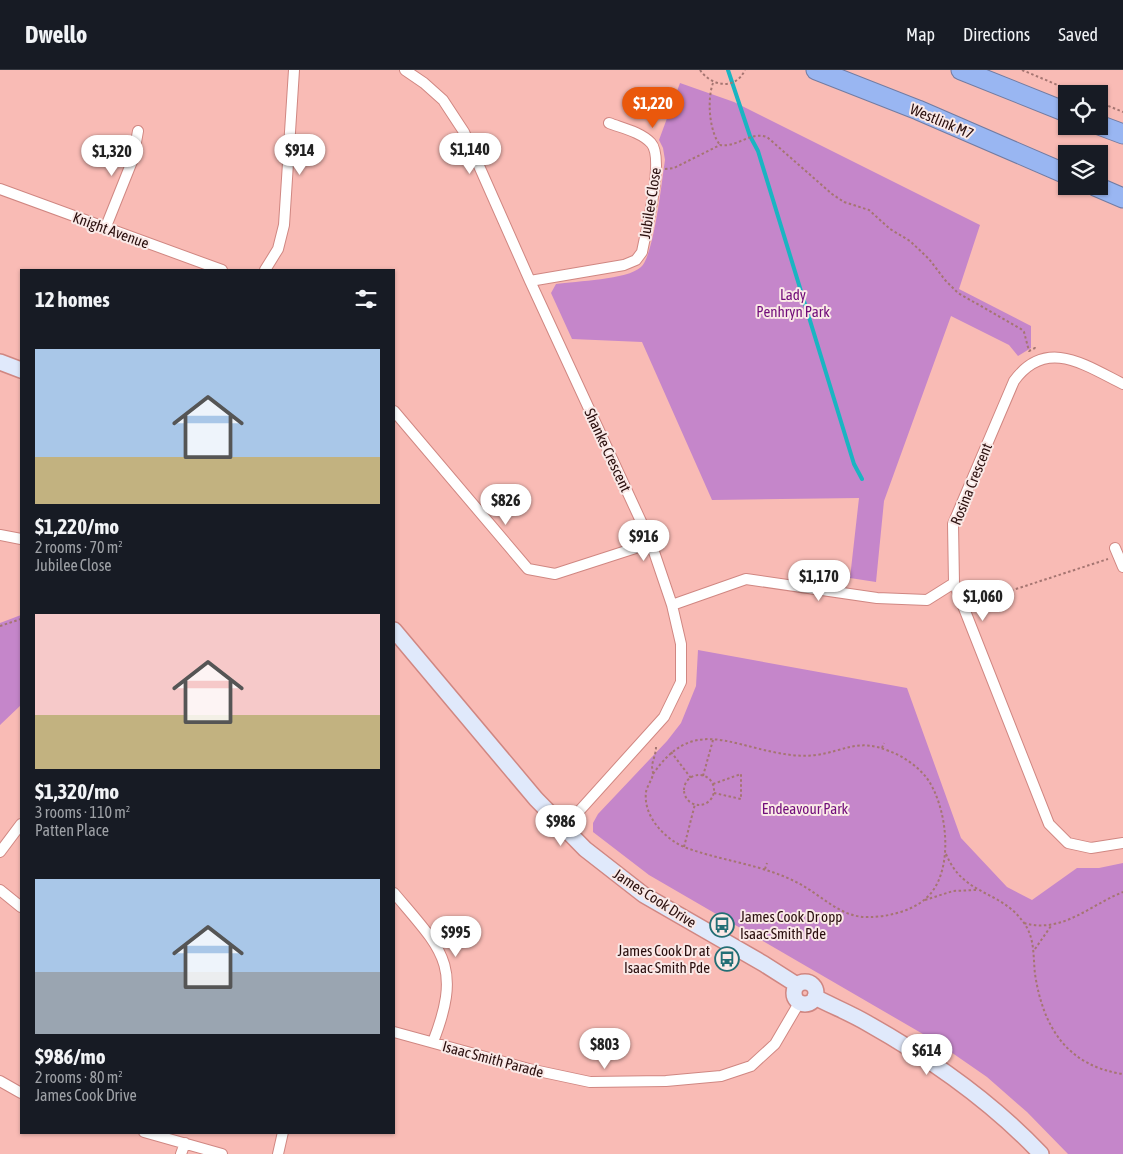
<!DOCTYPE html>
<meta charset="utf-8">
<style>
:root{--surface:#171b24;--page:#242831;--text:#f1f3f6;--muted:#9ea1a6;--line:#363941;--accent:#ea580c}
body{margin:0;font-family:"Asap Condensed",sans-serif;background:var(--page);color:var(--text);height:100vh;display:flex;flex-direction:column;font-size:19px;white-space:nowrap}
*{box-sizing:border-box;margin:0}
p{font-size:16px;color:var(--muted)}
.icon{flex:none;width:28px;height:28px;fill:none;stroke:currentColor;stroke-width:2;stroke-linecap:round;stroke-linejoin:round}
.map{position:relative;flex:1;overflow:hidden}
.drawer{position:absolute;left:20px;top:199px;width:375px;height:865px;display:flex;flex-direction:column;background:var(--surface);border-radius:0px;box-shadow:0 1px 4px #0004}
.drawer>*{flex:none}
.fabs{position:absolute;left:1058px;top:15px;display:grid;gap:10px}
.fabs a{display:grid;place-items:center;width:50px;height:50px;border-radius:0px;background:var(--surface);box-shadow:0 1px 4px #0004;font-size:25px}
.price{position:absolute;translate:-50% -42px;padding:0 11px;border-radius:18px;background:#fff;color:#222;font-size:16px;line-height:32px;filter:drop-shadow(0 1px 2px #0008)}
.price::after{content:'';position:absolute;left:50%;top:30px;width:15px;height:11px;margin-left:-8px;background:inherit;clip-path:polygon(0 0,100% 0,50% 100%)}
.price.selected{background:var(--accent);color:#fff}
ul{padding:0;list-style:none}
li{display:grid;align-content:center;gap:10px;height:265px;padding:0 15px}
li span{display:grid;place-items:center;height:155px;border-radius:0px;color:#555}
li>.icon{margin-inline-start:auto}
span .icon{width:90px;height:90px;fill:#fffc;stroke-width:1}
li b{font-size:21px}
h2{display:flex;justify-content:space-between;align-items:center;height:60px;padding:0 15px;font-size:21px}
header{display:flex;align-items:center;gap:30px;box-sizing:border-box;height:70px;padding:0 25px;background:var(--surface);border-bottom:1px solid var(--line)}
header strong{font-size:24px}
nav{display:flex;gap:28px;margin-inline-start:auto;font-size:18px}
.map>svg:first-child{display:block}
</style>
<header>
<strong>Dwello</strong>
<nav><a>Map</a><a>Directions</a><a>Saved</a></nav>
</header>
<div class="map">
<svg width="1123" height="1084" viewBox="0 0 1123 1084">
<rect width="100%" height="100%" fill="#f9bbb5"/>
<!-- green -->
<path fill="#c586ca" d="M680 13 734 32 980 155 959 219 1031 256V278L1018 286 1009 275 951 246 884 431 876 512 850 508 859 428 712 430 642 272 572 269 551 223 556 214C576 211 627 210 641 197 654 186 662 109 665 90L663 78 659 70Z
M21 545V635L0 655V553Z
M698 580 907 618 961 768 1007 817 1032 830 1077 798H1099L1123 793V1084H1068L1027 1042 987 1007 935 971 649 805 593 762V753L598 744 667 671 681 653 696 616Z"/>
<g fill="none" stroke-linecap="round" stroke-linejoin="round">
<!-- stream -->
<path stroke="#1ab5c2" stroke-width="4" d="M728 0 750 66 758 81 854 394 862 409"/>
<!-- street casing -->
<g stroke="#d08782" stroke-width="12">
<path id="street" d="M405 0 424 13 443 30 464 62 530 211 651 473 672 535 681 574V612L664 647 563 759
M0 119 222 200
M105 159 133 89 138 61
M265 200 278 179 284 155 294 0
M530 211 624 195 636 190 642 182C646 160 665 88 651 73 641 62 622 58 609 53
M1123 314C1085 295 1046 267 1014 311L953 454 954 513 1049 754 1068 773 1091 778 1123 773
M394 341 528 499 555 504 651 473
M0 465 21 469
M1115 478 1123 497
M672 535 746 509 877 528 927 530 954 513
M0 782 21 754
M0 820 21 837
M394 823C442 880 463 895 433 972
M394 962 529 999 590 1012 666 1011 721 1006 751 996 775 974 799 933
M0 1011 21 1023
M144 1062 222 1084
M181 1084 185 1073
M278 1084 283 1062"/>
</g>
<!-- secondary casing -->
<g stroke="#d08782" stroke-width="18">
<path id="secondary" d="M0 292 21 300
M394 560 536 729 585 779 644 825 764 894 797 915
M794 923a11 11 0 1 1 22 0a11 11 0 1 1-22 0Z
M815 927C832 936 850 943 867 953 931 989 990 1030 1041 1084"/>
</g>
<!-- highway casing -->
<g stroke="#727ca2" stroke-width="21">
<path id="highway" d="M816 0 918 40 1066 104
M961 0 1066 42
M1099 55 1123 64
M1095 116 1123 128"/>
</g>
<!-- path -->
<path stroke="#a57571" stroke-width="2" stroke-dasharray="2.5 2.5" stroke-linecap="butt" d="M700 0C711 16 735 21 745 0
M1022 0 1079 24
M713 13C707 29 709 61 720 75
M1099 32 1123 42
M665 99 674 98 720 75C737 78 750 61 767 67L832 124 844 132 869 140 890 159 910 171 929 189 945 210 958 223 1021 259 1024 262 1029 281 1035 278 1036 280
M973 533 1108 489
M0 556 21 549
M882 678 884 673
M671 682 691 708
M653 704C691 649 725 673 778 683 790 685 803 687 816 685 845 681 858 668 889 681 903 686 917 696 926 707 948 736 956 805 924 830 911 841 887 847 870 847 841 849 821 824 796 812 761 794 721 791 684 777 664 768 643 746 646 722 647 716 652 710 653 704 653 701 652 698 652 696 653 689 656 684 656 677
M684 720a15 15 0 1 1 30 0a15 15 0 1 1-30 0Z
M703 706 713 670
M713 714 741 704V729L714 723
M684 777 695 734
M946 784C964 827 1000 819 1024 853 1035 868 1033 886 1035 904 1043 957 1067 996 1123 1004
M765 799 767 793
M925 830 953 821 976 820
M1024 853C1062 864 1090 835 1123 822
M1035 879 1051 856"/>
<!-- street -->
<use href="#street" stroke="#fff" stroke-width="10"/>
<!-- secondary -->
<use href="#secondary" stroke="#e0e9fb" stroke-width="15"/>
<!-- highway -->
<use href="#highway" stroke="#99b6f2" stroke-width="19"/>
</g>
<!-- icons -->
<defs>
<g id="bus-ring" transform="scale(1.25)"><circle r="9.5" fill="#fae9e7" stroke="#236e75" stroke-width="1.5"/><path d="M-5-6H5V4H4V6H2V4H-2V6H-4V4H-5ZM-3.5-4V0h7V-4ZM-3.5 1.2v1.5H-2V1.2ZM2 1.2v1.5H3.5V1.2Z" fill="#236e75"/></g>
</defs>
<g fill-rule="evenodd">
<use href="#bus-ring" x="722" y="855"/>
<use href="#bus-ring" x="727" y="889"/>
</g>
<g text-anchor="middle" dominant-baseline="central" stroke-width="4" stroke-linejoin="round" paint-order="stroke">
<!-- street labels -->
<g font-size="15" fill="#2a0f0e" stroke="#fae9e7">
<text transform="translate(942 51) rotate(23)">Westlink M7</text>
<text transform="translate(650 133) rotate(-81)">Jubilee Close</text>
<text transform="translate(111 160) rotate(20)">Knight Avenue</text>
<text transform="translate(608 380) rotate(65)">Shanke Crescent</text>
<text transform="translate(971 414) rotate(-68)">Rosina Crescent</text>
<text transform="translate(655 828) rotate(33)">James Cook Drive</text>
<text transform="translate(493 989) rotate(15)">Isaac Smith Parade</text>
</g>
<!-- park labels -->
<g font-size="15" fill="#710d7a" stroke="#fae9e7">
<text x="793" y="224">Lady<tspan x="793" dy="17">Penhryn Park</tspan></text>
<text x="805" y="738">Endeavour Park</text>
</g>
<!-- poi labels -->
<g font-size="15" fill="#2a0f0e" stroke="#fae9e7" text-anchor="start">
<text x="740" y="846">James Cook Dr opp<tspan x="740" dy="17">Isaac Smith Pde</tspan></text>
<text x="710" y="880" text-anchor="end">James Cook Dr at<tspan x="710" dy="17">Isaac Smith Pde</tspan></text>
</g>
</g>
</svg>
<div class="fabs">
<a><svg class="icon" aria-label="locate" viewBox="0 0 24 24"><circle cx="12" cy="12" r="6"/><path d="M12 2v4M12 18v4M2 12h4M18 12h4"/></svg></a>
<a><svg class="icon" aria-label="layers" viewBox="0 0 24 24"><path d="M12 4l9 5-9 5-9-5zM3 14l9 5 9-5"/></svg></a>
</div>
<b class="price selected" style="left:653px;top:59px">$1,220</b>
<b class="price" style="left:470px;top:105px">$1,140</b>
<b class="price" style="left:300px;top:106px">$914</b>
<b class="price" style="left:112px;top:107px">$1,320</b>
<b class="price" style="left:506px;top:456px">$826</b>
<b class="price" style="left:644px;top:492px">$916</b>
<b class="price" style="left:819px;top:532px">$1,170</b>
<b class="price" style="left:983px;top:552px">$1,060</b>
<b class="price" style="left:561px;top:777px">$986</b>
<b class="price" style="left:456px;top:888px">$995</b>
<b class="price" style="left:605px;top:1000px">$803</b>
<b class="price" style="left:927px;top:1006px">$614</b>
<section class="drawer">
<h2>12 homes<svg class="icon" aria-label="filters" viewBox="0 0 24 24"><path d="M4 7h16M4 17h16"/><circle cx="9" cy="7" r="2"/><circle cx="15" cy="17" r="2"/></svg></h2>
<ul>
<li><span style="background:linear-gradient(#a9c7e8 70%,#c2b280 0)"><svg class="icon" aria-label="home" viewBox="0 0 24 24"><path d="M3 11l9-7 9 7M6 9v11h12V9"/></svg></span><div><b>$1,220/mo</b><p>2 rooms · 70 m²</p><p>Jubilee Close</p></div></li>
<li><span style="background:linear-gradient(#f6c9c9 65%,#c2b280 0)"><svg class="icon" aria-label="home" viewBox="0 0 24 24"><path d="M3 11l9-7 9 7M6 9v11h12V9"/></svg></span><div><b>$1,320/mo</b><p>3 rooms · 110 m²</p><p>Patten Place</p></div></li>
<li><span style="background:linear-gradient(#a9c7e8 60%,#9aa5b1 0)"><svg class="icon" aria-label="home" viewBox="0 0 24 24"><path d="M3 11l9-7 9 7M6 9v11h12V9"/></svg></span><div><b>$986/mo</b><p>2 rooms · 80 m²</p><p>James Cook Drive</p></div></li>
</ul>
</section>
</div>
